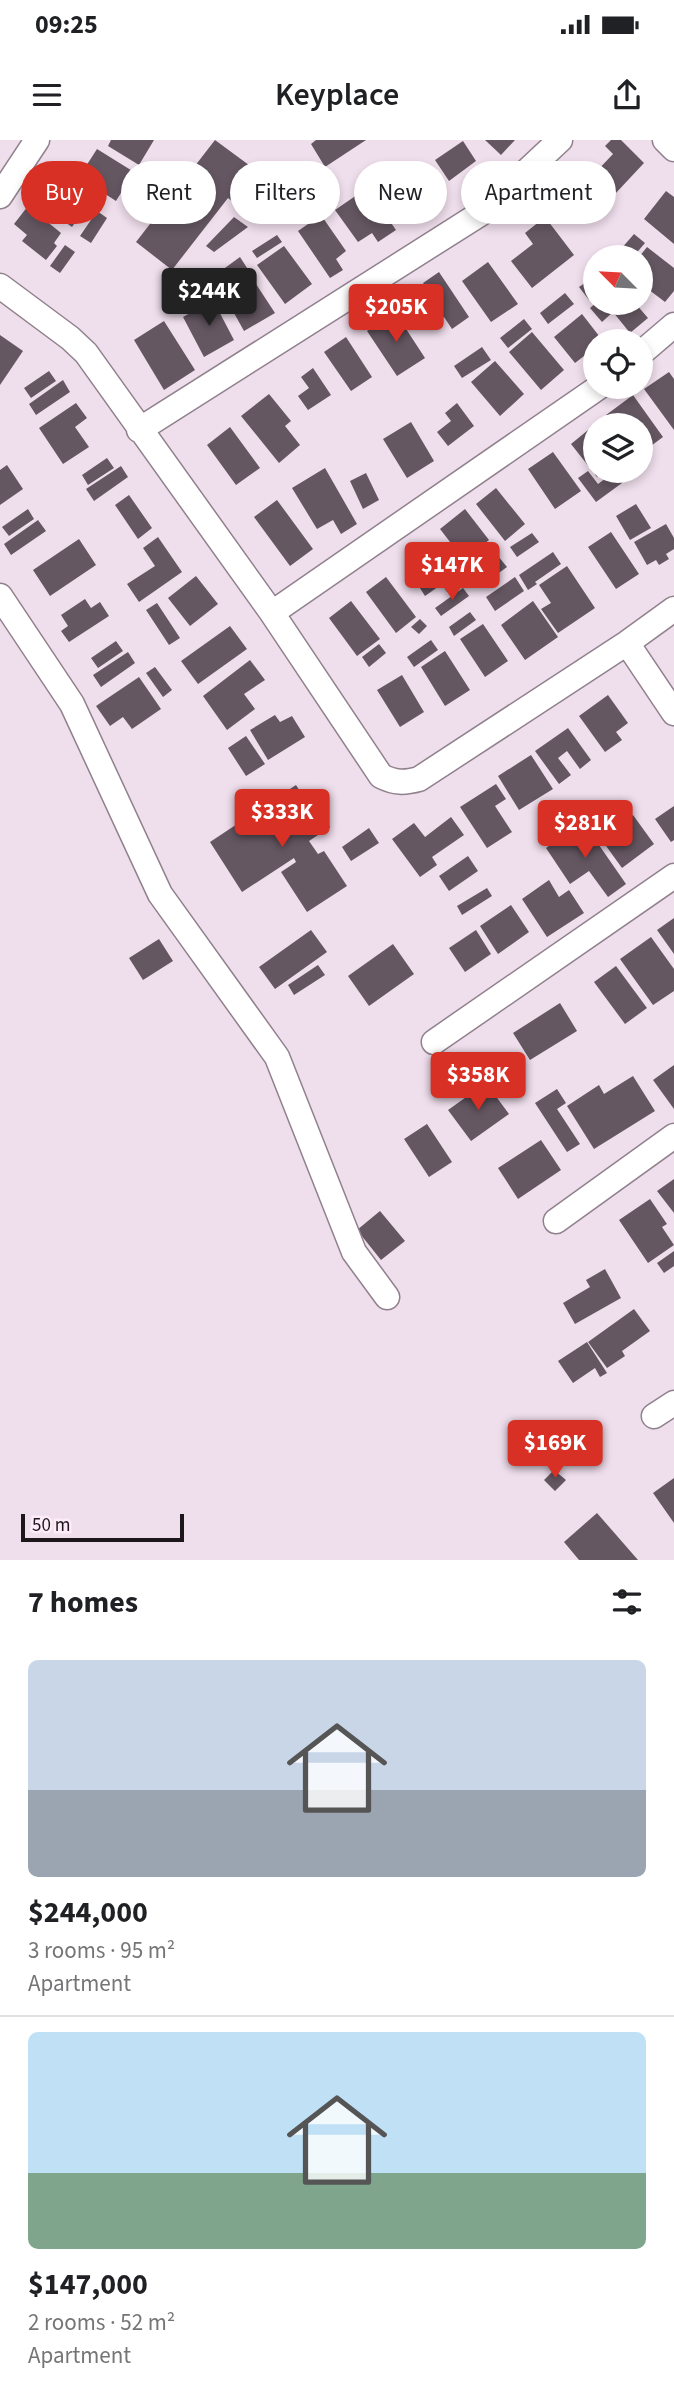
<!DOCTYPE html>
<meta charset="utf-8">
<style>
:root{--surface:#fff;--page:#f2f2f2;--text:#202124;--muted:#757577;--line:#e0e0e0;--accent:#d93025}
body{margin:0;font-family:"Source Sans 3",sans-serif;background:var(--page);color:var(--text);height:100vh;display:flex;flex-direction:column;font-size:26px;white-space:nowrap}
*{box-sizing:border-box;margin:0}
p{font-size:23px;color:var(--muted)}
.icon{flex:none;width:38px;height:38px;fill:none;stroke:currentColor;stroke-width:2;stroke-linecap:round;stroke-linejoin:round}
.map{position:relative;height:1420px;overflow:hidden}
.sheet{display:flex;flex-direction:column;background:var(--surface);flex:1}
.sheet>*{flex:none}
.guide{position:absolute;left:21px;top:21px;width:634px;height:63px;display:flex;gap:14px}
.needle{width:46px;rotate:294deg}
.fabs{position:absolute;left:583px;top:105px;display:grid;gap:14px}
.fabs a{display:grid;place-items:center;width:70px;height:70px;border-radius:50%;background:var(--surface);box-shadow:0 4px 10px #0003;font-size:35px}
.scale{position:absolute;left:21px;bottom:18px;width:163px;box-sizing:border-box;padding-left:7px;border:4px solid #1d171c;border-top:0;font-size:19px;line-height:24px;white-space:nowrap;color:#1d171c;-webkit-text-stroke:5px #fdebf9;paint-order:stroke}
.price{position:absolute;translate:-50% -60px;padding:0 16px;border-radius:7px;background:var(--accent);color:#fff;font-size:23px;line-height:46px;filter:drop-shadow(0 2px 4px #0008)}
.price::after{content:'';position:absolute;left:50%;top:42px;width:21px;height:16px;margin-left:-10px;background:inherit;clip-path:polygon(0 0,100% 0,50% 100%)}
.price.active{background:#222;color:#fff}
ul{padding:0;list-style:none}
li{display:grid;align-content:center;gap:14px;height:371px;padding:0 28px}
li+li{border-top:2px solid var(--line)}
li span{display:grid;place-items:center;height:217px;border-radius:10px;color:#555}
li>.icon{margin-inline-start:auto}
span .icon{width:126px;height:126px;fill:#fffc;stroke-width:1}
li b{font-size:30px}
h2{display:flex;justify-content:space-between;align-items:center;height:84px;padding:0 28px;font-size:30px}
.pill{padding:0 24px;border-radius:32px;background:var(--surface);box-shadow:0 4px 10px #0003;font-size:24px;line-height:63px}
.pill.active{background:var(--accent);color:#fff}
.status{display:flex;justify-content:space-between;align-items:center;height:49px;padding:0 35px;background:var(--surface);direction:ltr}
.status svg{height:19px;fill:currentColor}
header{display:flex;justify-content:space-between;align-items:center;height:91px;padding:0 28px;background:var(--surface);font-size:32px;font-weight:600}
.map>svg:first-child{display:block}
</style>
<div class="status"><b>09:25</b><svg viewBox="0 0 49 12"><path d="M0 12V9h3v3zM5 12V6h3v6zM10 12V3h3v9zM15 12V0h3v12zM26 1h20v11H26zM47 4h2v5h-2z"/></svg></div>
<header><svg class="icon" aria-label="menu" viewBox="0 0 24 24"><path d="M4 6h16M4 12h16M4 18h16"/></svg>Keyplace<svg class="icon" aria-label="share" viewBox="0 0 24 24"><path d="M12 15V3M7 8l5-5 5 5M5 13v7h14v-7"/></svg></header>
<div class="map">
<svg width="674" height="1420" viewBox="0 0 674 1420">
<rect width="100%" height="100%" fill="#efdeec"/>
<!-- building -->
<path fill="#655762" d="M111 0H154L139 25 108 6Z
M215 0 253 28 245 39 266 56 250 76 228 58 172 130 136 102Z
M316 0H366L325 27 311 4Z
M485 0H515L501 15Z
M611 0H621L644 23 615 54 594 34 613 14 605 6Z
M463 1 476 21 449 41 435 20Z
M97 9 134 32 116 61 79 37Z
M408 22 433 61 411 75 386 36Z
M269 25 297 49 287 61 258 38Z
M570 26 609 59 589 83 550 49Z
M51 35 95 65 86 77 81 74 72 87 39 64 45 54 40 51Z
M367 48 396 90 378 102 372 93 358 102 335 70Z
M666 51 674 57V104L644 79Z
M28 66 61 93 54 103 57 106 46 120 22 101 27 95 14 84Z
M97 71 107 78 91 103 80 96Z
M321 75 346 111 336 119 343 130 330 138 298 91Z
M234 77 248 87 214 112 206 106Z
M545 77 574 115 532 148 511 121 533 104 525 93Z
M634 94 645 103 633 117H614Z
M277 95 282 102 257 118 252 111Z
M65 105 75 112 60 133 50 126Z
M284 106 312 144 285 164 257 125Z
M647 107 674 128V151L665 162 640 143 639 117Z
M240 117 249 131 216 154 207 141Z
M488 122 518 164 491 182 462 141Z
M439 132 469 177 452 189 444 177 428 188 413 166 430 154 423 143Z
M595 136V156L589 160 579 147Z
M252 138 275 173 244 191 224 155Z
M202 145 207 155 179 172 174 162Z
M565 153 574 164 548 184 540 173Z
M213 160 234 200 204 217 183 177Z
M596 163H635L648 178 630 193 613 172 602 182 590 168Z
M395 172 425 218 397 236 367 191Z
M582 174 603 201H595V221L588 213 575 223 554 197Z
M524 179 532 189 508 208 500 198Z
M164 181 195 230 164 250 134 200Z
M532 192 564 230 541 250 509 212Z
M0 195 23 211 0 245Z
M346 197 372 237 351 251 324 212Z
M482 207 491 220 462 238 454 226Z
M495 221 524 254 500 276 471 242Z
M313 228 331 255 308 270 298 256 309 248 301 237Z
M49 231 56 241 31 258 24 248Z
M669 232 674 239V290L644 249Z
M63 240 70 252 36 275 29 264Z
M269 254 291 281 285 286 300 305 279 323 241 276Z
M633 255 663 297 640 314V285H614L606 275Z
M76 263 87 278 75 287 89 307 63 324 39 288Z
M457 263 474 286 448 306 437 292 451 281 445 273Z
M411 282 434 321 407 338 383 299Z
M593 286 595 289V331H604L597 337 571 304Z
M230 287 260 328 236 345 207 305Z
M553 312 581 351 555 369 528 329Z
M107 318 114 328 88 345 82 335Z
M7 325 23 349 0 365V330Z
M121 326 128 337 94 361 86 349Z
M325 328 357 384 341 394 333 380 317 389 292 348Z
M588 331 598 344 614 332 622 343 596 362 578 338Z
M366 333 379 360 363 369 350 341Z
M496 348 525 384 505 401 476 364Z
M129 355 152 388 138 399 115 365Z
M277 360 313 409 290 426 254 377Z
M636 364 651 388 630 400 616 376Z
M28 369 34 379 9 396 2 387Z
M465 369 489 400 464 420 440 389Z
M38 380 46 391 11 415 4 404Z
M666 384 674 398V409L666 414 669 419 659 425 656 420 647 425 634 402Z
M611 392 639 434 616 449 588 407Z
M532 393 539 402 517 417 510 407Z
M158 397 182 432 139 462 127 444 155 426 143 408Z
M79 399 96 425 50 456 33 430Z
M434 404 461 443 447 452 442 444 425 456 411 434 423 425 417 416Z
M553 412 561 424 535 442 537 444 528 450 519 435Z
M498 416 507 427 482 445 474 434Z
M567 426 595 468 558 493 541 469 551 463 539 445Z
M196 436 218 464 190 486 168 458Z
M386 437 416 477 396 493 366 452Z
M515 437 524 451 495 471 486 457Z
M463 448 469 456 441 476 435 468Z
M85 459 91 468 100 462 109 476 69 502 61 491 68 486 61 475Z
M351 461 380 499 357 516 329 478Z
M533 461 558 497 525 520 501 485Z
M157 463 180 498 169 505 146 470Z
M470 472 476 480 454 496 449 487Z
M420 479 427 486 419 494 411 487Z
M483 484 508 521 485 537 460 499Z
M230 486 247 509 198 544 181 521Z
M431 500 438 510 414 527 407 517Z
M116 501 123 511 98 528 91 518Z
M379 504 386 513 369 527 362 517Z
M445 511 470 550 445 566 421 527Z
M128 512 135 523 101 547 93 535Z
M250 520 265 540 244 554 255 569 227 590 203 556Z
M155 527 172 550 163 557 146 533Z
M402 535 424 572 400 587 377 550Z
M139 537 161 569 132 589 123 577 110 586 96 566Z
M608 555 628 583 616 592 622 600 605 612 579 576Z
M275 575 280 582 292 576 305 597 268 620 250 590Z
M568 588 591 620 580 629 567 611 558 618 571 635 559 644 535 611Z
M246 596 265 624 246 636 228 608Z
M531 615 553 649 519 670 498 636Z
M496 644 506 659 495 666 512 692 487 708 460 667Z
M296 645 311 669 316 666 330 687 309 701 318 714 324 711 347 746 307 772 281 732 296 722 294 718 242 752 210 702Z
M674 666V700L671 702 655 679Z
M633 675 654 704 622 728 601 699Z
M451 677 464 695 432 717 437 725 420 737 392 699 414 683 425 697Z
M583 682 626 744 608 757 589 731 570 744 546 708Z
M369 688 379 703 351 721 342 707Z
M468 716 478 731 449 751 439 736Z
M549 740 559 757 569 750 584 773 547 797 522 759Z
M487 748 492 756 462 775 457 766Z
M511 765 529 792 498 814 480 786Z
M674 778V814L657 790Z
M311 790 327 812 275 849 259 827Z
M476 790 491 814 465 832 449 808Z
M651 797 674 829V851L653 865 620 819Z
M159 799 173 821 143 840 129 818Z
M393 804 414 834 369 866 348 836Z
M318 825 325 835 294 855 288 845Z
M616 826 647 868 625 884 594 842Z
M560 863 577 891 530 920 513 893Z
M674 925V969L653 940Z
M633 936 655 971 594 1009 567 966 599 945 604 954Z
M486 943 509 974 471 1001 448 970Z
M557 949 566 963 557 969 580 1004 567 1012 535 963Z
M427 984 452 1022 429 1037 404 999Z
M541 1000 561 1030 518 1059 498 1028Z
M674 1039V1073L657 1051Z
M650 1059 667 1084 662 1087 674 1105 648 1123 619 1080Z
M380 1071 405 1101 381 1120 357 1090Z
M674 1111V1126L664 1133 657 1123Z
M605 1129 621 1158 575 1184 563 1163 590 1147 586 1140Z
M634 1169 650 1191 622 1211 625 1216 607 1228 588 1202Z
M587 1202 607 1233 600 1237 595 1228 573 1243 558 1221Z
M554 1330 566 1340 555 1351 544 1340Z
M674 1338V1383L653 1353Z
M597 1373 638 1420H579L564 1402Z"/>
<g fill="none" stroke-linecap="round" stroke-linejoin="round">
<!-- minor casing -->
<g stroke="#90818d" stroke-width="27">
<path id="minor" d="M665 0 674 9
M0 56 37 0
M0 146 70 198 86 213 272 473 381 636C395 643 404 643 419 639L627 503 674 469
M640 214 674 185
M139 290 483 72 560 0
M0 456 72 564 160 754 277 917 354 1112 387 1157
M272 473 599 247
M627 503 674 573
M434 902 674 736
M556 1081 674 996
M654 1276 674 1263"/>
</g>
<!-- minor -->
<use href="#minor" stroke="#fff" stroke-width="24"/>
</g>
</svg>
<div class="fabs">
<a><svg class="needle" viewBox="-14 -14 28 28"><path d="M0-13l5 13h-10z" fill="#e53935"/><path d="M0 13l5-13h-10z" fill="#757577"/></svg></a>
<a><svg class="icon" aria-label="locate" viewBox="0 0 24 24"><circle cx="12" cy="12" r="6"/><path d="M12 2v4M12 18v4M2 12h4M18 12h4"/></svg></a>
<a><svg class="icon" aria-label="layers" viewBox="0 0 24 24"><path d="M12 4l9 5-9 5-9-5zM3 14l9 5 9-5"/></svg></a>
</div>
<div class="scale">50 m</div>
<b class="price active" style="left:209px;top:188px">$244K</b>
<b class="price" style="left:396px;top:204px">$205K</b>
<b class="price" style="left:452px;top:462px">$147K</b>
<b class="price" style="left:282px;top:709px">$333K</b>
<b class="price" style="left:585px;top:720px">$281K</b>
<b class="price" style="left:478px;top:972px">$358K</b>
<b class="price" style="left:555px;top:1340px">$169K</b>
<div class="guide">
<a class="pill active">Buy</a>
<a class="pill">Rent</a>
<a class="pill">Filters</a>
<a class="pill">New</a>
<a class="pill">Apartment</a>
</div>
</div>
<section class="sheet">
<h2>7 homes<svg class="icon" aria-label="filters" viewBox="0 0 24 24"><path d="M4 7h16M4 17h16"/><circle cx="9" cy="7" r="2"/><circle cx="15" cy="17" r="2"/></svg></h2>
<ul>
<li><span style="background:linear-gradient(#c9d6e8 60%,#9aa5b1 0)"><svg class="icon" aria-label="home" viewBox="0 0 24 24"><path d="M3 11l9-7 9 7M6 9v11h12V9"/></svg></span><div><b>$244,000</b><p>3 rooms · 95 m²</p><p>Apartment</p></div></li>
<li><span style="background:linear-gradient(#bfe0f5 65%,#7fa58c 0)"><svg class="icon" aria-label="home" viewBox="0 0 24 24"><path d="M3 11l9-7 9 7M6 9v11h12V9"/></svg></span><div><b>$147,000</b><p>2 rooms · 52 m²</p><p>Apartment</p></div></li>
</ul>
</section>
